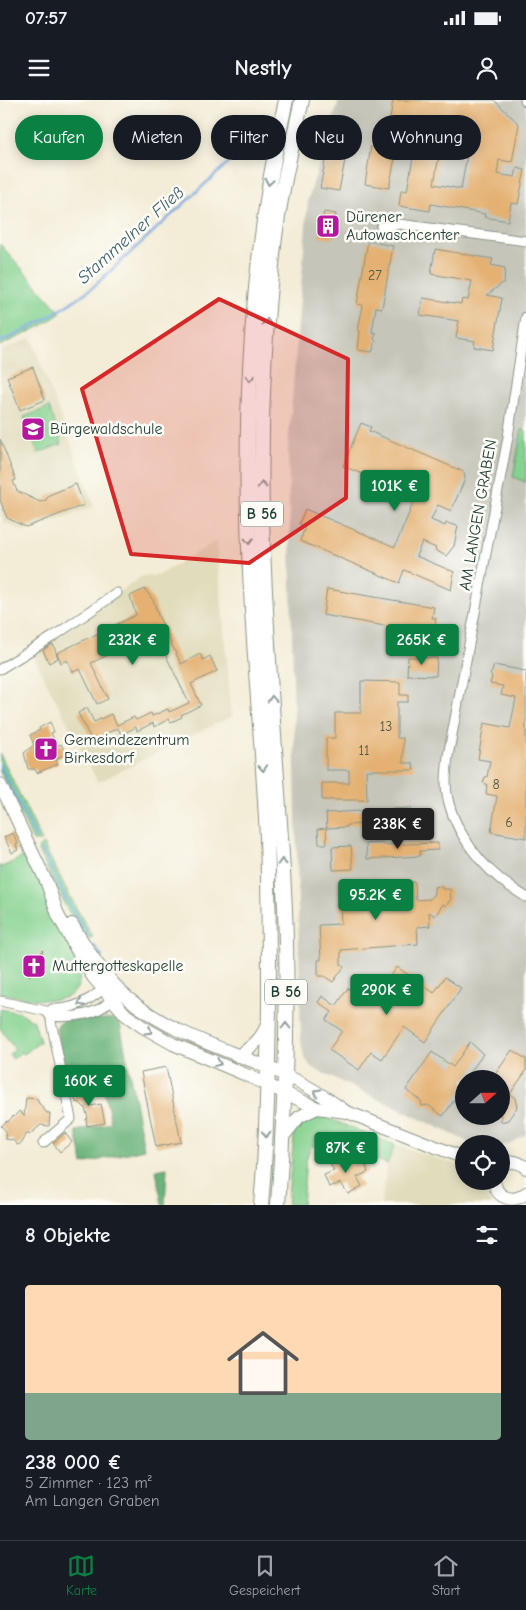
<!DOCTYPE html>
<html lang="de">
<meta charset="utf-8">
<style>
:root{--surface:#171b24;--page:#242831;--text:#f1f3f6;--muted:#9ea1a6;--line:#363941;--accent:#0b8043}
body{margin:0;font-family:"Comic Neue",sans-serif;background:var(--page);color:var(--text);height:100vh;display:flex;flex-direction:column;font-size:19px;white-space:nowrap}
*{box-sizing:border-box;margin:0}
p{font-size:16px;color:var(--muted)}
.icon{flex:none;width:28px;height:28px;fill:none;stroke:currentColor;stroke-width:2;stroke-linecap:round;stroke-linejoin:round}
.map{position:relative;height:1105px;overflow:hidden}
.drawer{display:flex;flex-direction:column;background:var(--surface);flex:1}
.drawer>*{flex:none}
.guide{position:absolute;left:15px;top:15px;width:496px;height:45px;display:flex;gap:10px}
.needle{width:32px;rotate:69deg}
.fabs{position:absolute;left:455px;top:970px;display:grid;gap:10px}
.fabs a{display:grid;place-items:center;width:55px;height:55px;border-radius:50%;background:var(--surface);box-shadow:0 2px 12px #0003;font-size:25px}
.price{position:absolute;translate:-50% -42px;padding:0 11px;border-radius:5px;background:var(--accent);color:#fff;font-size:16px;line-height:32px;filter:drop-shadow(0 1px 2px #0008)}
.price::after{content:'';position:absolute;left:50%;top:30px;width:15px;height:11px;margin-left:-8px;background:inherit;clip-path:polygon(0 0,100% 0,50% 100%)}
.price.selected{background:#222;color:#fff}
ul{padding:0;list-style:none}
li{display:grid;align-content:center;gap:10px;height:265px;padding:0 25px}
li span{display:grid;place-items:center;height:155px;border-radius:5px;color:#555}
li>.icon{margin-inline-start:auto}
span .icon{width:90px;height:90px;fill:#fffc;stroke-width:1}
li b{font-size:21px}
h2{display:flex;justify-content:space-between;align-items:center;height:60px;padding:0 25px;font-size:21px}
.tag{padding:0 18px;border-radius:22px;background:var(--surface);box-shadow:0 2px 12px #0003;font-size:18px;line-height:45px}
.tag.selected{background:var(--accent);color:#fff}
.status{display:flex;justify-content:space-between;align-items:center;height:35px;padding:0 25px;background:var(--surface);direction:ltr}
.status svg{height:14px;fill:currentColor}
header{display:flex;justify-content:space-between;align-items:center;height:65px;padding:0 25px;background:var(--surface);font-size:22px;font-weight:700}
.menu{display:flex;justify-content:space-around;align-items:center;height:70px;border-top:1px solid var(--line);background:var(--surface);font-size:14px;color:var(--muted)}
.menu a{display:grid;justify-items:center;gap:2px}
.menu .selected{color:var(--accent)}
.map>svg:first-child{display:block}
</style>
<div class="status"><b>07:57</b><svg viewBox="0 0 49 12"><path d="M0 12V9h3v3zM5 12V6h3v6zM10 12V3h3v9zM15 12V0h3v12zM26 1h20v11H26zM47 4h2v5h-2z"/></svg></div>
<header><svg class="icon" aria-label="menu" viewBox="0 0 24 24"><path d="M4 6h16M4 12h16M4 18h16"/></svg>Nestly<svg class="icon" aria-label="person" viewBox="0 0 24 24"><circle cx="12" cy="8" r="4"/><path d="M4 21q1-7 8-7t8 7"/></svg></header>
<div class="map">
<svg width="526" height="1105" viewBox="0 0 526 1105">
<rect width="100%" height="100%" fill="#fdfcf7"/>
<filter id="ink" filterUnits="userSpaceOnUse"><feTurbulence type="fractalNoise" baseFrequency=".02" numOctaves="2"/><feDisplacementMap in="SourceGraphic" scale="10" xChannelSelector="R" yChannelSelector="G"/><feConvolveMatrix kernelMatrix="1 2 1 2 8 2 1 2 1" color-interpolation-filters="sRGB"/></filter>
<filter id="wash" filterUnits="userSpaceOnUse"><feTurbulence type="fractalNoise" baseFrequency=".0096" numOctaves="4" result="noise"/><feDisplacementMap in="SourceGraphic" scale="20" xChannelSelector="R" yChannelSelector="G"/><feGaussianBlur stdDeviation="1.12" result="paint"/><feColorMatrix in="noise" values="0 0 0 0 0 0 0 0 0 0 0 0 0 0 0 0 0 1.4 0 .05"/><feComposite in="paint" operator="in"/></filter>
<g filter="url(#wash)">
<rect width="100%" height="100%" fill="#f3ecd6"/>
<!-- built -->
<path fill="#e1dcbb" d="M31 238 94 406 26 432 4 423 0 412V251Z
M216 441 232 616 98 682 32 554 141 477 158 476Z
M395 1045 464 1067V1081H481L491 1105H381L387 1064Z"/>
<!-- industrial -->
<path fill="#c5c5b9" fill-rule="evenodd" d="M339 0H526V1034L509 1044 501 1046V1044H473L312 968 304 957 301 942 288 349 308 100ZM464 979H501V1016H464Z"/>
<!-- green -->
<path fill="#86d290" stroke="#528862" d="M0 144 61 213 41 226 0 246Z
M49 307 62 344 38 353 24 317Z
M522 329 526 331V382L513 377Z
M0 654 39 735 42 741H33L0 672Z
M43 744 76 808 93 837 85 839 65 805 38 751 39 747Z
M29 754 78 866C90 915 26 898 0 893V765L2 767Z
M0 909 21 913 34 921 40 942 24 954 21 952 13 959 9 954 15 950 0 928Z
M314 1015H320L395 1045 387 1064 329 1042C321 1042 316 1044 310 1048L306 1061 302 1105H287L295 1027Z"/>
<!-- forest -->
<path fill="#6cb47a" stroke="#467857" d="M116 919 120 923 144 1049 83 1064 76 1031 111 1023 101 977 67 983 56 929 59 923 65 920Z
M167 1068 165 1105H162L156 1070Z"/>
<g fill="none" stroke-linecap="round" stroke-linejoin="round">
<!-- stream -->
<path stroke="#72a4dd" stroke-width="2.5" d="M0 242C33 228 63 209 92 188L266 28
M0 665 36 738
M42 750 67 801 88 836
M94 846 102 857"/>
</g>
<g id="blocks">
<!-- building -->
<path fill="#e4b172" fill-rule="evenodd" d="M393 0H494L519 24 512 62 499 60 497 74 515 77 517 68 525 70 518 104 511 103 508 121 484 117 485 114 431 104 430 111 399 106 401 90 407 91 415 46 398 43 389 88 365 84 371 46 385 49ZM440 50 467 55 461 89 434 84Z
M326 56 345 60 339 91 320 88Z
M324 112 336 114 332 139 319 137Z
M368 141 393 146 382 208 376 207 372 232 376 233 374 239 376 241 372 252 358 250 360 231 358 230 363 205 357 204Z
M435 149 493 159 491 165 505 168 504 182 487 195 502 198 493 250 474 247 475 241 456 238 459 221 420 215 423 198 461 204 462 199 468 200 472 181 431 174Z
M33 267 45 300 20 310 7 277Z
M361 323 371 327 369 331 464 372 465 379 451 411 438 405 431 420 445 426 446 423 458 426 454 446 446 456 435 450 436 448 422 442 416 456 454 472 451 490 404 470 399 483 300 441 305 427 299 424 305 409 395 447 416 396 343 366Z
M0 339 16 380 13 381 17 391 40 402 46 400 49 395 76 384 84 405 26 427 7 418 0 400Z
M145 489 154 502 158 515 181 564 200 554 203 560 210 556 217 571 191 584 201 605 181 615 182 617 171 622 169 619 154 627 153 623 137 631 136 627 121 635 118 628 101 636 102 639 93 643 78 613 87 608 94 622 111 614 117 625 134 617 136 620 151 613 152 616 168 609 169 612 189 603 153 529 139 536 141 539 91 563 108 599 97 604 80 569 73 572 67 560 61 563 57 553 136 515 130 496Z
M327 489 434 507 432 518H436L435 524 432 527 430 538 413 534V531L323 515Z
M53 544 58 558 49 563 43 550Z
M408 557 437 558 436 576 407 575Z
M494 565 526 571V738L491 732 497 696 486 694 487 684 483 683 485 677H487L490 661 478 659 484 623 510 628 516 598 501 595 503 586 490 584 492 577 490 574 492 572Z
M361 581 400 582V595H408V602H397V638H403V663H413L414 670H366L367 700H322V683H349V670H326V638H335V613H361Z
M50 622 54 632 51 633 57 646 61 644 66 654 56 659 58 664 37 673 35 669H28L24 653 34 645 30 635 40 630 39 628Z
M410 708 411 721 389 722V725H380V723L347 725V727L327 728 326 713Z
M326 728 327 744H319L318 729Z
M13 733 18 744 16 745 18 750 12 753 4 737Z
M384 743V745L438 743V750L420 751V756L367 759 366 744Z
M351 746 353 769 333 770 332 747Z
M415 782 416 800 430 799 434 793V787L441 786 442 789H450L451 799 446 806 443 804 435 816 429 812 430 826 417 827 418 844 341 850V864L344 867 333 882 324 876H318V860H321L319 825 341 824 339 786Z
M43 850 38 867 29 876 30 865Z
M397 867 434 893 445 877 461 888 425 942 404 927 382 959 371 952 359 970 329 950 342 931 326 920 332 912 318 902 322 896 336 906 348 888 372 904Z
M470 942 483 954 466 979H464V986L443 1016 428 1005 422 1006 421 1001 406 990 432 952 453 967Z
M512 950 526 959V971L510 994 515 998 517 1007 508 1020 501 1022V979H492Z
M166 967 181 1042 156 1047 141 972Z
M86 985 91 1006 101 1004 105 1023 87 1026 86 1019 88 1018 85 1008 79 1002 76 1003 73 988Z
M26 998 38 999V1002L47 1013H50L49 1026 41 1025 29 1035 27 1033 22 1043 17 1045 13 1040 5 1039 6 1031 1 1026 7 1021 8 1022 13 1016 14 1017 19 1011 24 1016Z
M65 1033 72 1042 60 1052 53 1043Z
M343 1054 350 1065 364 1060 368 1072 357 1077 362 1086 348 1094 341 1083 329 1087 324 1075 334 1071 329 1062Z"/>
</g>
</g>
<g filter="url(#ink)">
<use href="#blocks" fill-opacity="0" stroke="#899485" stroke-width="1"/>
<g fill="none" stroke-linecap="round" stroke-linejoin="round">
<!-- street casing -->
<g stroke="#899485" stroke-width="11">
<path id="street" d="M525 0 526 1
M381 127 399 124 526 141
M526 217 508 337 448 656C447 665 446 674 446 683 447 719 473 757 500 779 508 786 517 791 526 797
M0 569 54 536 117 493
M0 901 46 911 50 916C70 918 105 916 113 894
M52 909C66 910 78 906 91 898 97 894 101 890 108 888
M43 1043 71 1019 51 921 55 909"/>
</g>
<!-- secondary casing -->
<g stroke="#899485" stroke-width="14">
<path id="secondary" d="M0 684 47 783 58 815 75 847 93 877 126 915 143 927 173 944 244 974 317 1008 347 1012 464 1058
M72 824C88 851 105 878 129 899 174 936 231 950 283 974 305 984 326 997 345 1011
M238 956C253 946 262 939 268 922
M281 1039 299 1017 317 1008
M501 1065C510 1060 518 1061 526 1068
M494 1081C496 1098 513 1104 526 1093"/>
</g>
<!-- primary casing -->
<g stroke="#899485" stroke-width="16">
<path id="primary" d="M261 1105C267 1038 268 971 269 905 269 849 269 793 267 738 262 630 250 523 248 415 245 276 255 136 286 0
M278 1105C285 1007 289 908 285 810 279 678 265 547 262 415 260 322 264 229 275 137 281 91 292 45 302 0"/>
</g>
<!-- street -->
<use href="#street" stroke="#fff" stroke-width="9"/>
<!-- secondary -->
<use href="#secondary" stroke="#fff" stroke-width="12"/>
<!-- primary -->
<use href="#primary" stroke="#fff" stroke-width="14"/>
</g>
<!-- one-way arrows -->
<defs><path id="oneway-chevron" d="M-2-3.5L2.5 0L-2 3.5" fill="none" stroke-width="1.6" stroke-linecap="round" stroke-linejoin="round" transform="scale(1.25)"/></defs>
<g stroke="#8f9e9a">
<use href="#oneway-chevron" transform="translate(269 82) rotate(100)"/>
<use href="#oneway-chevron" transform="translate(267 222) rotate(-86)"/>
<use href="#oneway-chevron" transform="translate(250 278) rotate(93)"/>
<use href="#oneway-chevron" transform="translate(262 385) rotate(-91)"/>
<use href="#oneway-chevron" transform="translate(249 441) rotate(88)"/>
<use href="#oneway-chevron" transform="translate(272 599) rotate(-94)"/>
<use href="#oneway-chevron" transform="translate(263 668) rotate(86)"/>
<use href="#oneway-chevron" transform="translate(282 762) rotate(-93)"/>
<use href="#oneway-chevron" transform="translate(81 903) rotate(154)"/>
<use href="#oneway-chevron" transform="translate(286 926) rotate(-90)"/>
<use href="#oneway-chevron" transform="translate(149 931) rotate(32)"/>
<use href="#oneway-chevron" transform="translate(218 963) rotate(22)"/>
<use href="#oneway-chevron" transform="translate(317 992) rotate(-150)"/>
<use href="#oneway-chevron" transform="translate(266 1034) rotate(93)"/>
</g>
</g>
<!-- marked area -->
<path fill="#d62828" fill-opacity="0.2" stroke="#d62828" stroke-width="4" stroke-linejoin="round" d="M219 199 348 259 346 398 249 463 131 454 82 289Z"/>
<!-- icons -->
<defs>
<g id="building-square" transform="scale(1.25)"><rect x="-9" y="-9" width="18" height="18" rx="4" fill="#b5179e" stroke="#fdfcf7"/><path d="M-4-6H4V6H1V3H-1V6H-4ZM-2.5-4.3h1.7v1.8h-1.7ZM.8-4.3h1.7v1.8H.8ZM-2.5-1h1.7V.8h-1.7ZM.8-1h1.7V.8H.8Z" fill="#fff"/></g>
<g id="school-square" transform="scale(1.25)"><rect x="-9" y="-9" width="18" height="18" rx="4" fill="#b5179e" stroke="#fdfcf7"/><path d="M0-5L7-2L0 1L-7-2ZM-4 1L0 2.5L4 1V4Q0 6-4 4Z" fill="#fff"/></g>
<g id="church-square" transform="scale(1.25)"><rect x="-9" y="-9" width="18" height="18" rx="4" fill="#b5179e" stroke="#fdfcf7"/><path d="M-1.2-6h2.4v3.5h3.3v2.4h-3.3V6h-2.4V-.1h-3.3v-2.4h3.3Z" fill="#fff"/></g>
</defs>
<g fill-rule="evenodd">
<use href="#building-square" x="328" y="126"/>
<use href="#school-square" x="33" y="329"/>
<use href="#church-square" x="46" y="649"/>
<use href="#church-square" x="34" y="866"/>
</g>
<g text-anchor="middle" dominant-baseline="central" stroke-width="5" stroke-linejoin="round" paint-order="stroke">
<!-- number labels -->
<g font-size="14" fill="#505a44">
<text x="375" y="175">27</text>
<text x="386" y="626">13</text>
<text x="364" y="650">11</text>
<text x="496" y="684">8</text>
<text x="509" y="722">6</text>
</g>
<!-- shield labels -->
<g fill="#fdfcf7" stroke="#62766e" stroke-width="1">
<rect x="241" y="401.5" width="42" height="25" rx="4"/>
<rect x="265" y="879.5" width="42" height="25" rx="4"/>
</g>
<g font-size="15" font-weight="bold" fill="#1f3d34">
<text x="262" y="414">B 56</text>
<text x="286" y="892">B 56</text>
</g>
<!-- poi labels -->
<g font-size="16" fill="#1f3d34" stroke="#fdfcf7" text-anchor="start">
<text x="346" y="117">Dürener<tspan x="346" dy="18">Autowaschcenter</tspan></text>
<text x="50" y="329">Bürgewaldschule</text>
<text x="64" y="640">Gemeindezentrum<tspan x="64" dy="18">Birkesdorf</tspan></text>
<text x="52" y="866">Muttergotteskapelle</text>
</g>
<!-- street labels -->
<g font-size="16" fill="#1f3d34" stroke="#fdfcf7">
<text transform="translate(478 415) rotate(-80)">AM LANGEN GRABEN</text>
</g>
<!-- water labels -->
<g font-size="18" font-style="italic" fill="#3c616f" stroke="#fdfcf7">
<text transform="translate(131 135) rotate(-42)">Stammelner Fließ</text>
</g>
</g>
</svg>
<div class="fabs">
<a><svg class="needle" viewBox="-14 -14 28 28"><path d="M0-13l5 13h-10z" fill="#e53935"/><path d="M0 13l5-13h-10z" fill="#9ea1a6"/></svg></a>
<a><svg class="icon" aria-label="locate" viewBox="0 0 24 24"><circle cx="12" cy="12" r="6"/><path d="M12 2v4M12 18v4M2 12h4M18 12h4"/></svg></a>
</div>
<b class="price" style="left:395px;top:412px">101K €</b>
<b class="price" style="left:133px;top:566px">232K €</b>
<b class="price" style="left:422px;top:566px">265K €</b>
<b class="price selected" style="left:398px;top:750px">238K €</b>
<b class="price" style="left:376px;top:821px">95.2K €</b>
<b class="price" style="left:387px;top:916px">290K €</b>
<b class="price" style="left:89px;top:1007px">160K €</b>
<b class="price" style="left:346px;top:1074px">87K €</b>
<div class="guide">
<a class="tag selected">Kaufen</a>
<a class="tag">Mieten</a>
<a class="tag">Filter</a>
<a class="tag">Neu</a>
<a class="tag">Wohnung</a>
</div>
</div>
<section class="drawer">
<h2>8 Objekte<svg class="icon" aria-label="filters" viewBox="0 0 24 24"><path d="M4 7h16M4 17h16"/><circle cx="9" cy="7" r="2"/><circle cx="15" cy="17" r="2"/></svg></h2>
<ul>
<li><span style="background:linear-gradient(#ffd9b3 70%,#7fa58c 0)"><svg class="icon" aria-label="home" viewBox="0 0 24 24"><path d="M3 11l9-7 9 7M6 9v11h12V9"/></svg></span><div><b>238 000 €</b><p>5 Zimmer · 123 m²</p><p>Am Langen Graben</p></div></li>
</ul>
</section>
<nav class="menu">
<a class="selected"><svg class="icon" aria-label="map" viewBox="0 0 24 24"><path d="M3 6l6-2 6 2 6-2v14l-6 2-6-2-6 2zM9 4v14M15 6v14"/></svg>Karte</a>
<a><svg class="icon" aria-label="saved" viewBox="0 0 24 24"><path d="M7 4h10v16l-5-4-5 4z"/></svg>Gespeichert</a>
<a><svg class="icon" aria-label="home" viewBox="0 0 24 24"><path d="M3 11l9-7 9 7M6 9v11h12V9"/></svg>Start</a>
</nav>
